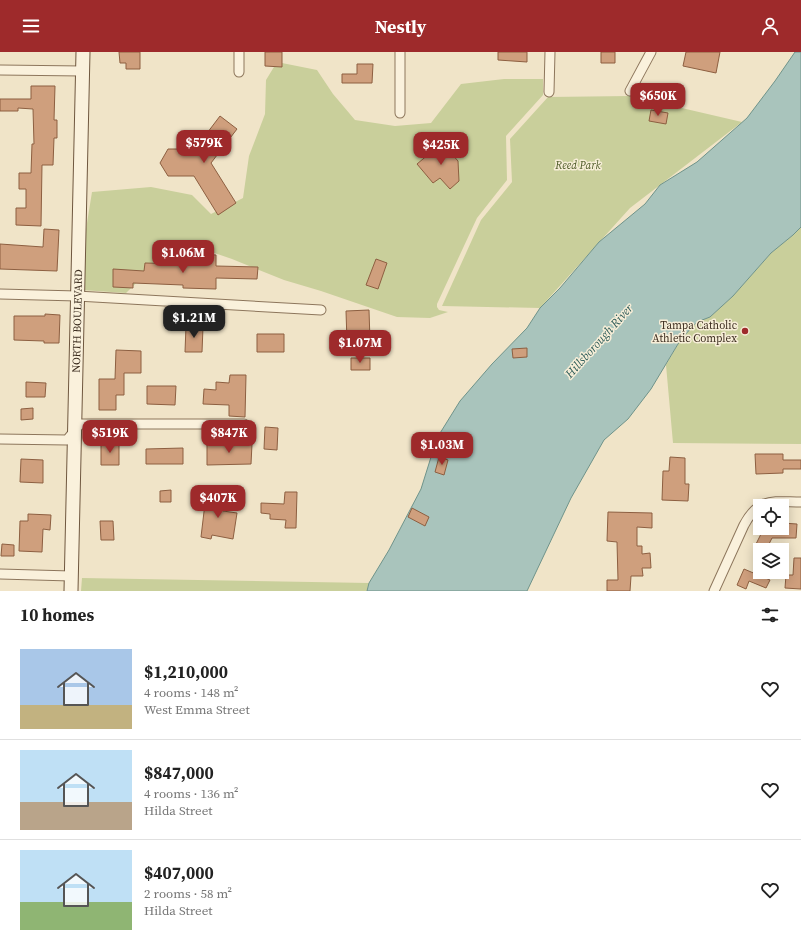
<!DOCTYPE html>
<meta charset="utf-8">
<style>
:root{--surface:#fff;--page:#f2f2f2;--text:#222;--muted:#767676;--line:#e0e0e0;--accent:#9e2a2b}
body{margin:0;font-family:"Source Serif 4",serif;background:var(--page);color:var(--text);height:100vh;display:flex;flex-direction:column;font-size:15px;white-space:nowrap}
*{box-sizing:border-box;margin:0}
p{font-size:13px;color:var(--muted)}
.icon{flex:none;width:22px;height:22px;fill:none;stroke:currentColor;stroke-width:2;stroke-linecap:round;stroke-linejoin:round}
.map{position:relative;height:539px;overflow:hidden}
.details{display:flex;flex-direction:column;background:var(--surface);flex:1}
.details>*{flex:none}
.fabs{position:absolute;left:753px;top:447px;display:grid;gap:8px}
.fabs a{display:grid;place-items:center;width:36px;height:36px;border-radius:0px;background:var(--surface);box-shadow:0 2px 10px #0003;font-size:20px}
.price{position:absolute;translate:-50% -34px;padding:0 9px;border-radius:8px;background:var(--accent);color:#fff;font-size:13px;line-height:26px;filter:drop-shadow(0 1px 2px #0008)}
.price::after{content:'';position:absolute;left:50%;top:24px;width:12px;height:9px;margin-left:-6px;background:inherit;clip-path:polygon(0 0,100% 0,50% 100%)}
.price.selected{background:#222;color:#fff}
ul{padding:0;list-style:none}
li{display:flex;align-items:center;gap:12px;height:100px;padding:0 20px}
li+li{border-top:1px solid var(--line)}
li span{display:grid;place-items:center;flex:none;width:112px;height:80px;border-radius:0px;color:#555}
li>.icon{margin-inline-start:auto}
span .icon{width:48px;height:48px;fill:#fffc;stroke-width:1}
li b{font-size:17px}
h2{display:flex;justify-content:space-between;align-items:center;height:48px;padding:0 20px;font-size:17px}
header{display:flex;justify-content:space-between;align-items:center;height:52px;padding:0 20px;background:var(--accent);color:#fff;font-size:18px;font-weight:700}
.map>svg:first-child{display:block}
</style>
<header><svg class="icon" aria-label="menu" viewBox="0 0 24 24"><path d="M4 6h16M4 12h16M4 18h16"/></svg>Nestly<svg class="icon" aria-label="person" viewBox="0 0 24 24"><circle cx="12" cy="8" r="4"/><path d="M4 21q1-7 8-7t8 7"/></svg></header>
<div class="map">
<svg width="801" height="539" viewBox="0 0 801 539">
<rect width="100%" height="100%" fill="#f0e4c8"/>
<!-- green -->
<path fill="#c9cf9b" d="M277 10 317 18 333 42 355 68 395 74 431 71 461 32 504 27H543V43L506 84 507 128 477 166 437 252V255L439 258 448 260 430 266 397 265 321 239 284 228 232 207 200 196 170 198 126 241 82 238 83 196 92 140 151 135 192 143 211 162 243 146 249 104 265 62 266 28Z
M630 44 742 70 630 156 540 256 442 254 481 168 512 130 510 87 548 45Z
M801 175V392L673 391 666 313 681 287 697 270 710 265 733 244 771 201 793 183Z
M82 526 369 531 367 539H81Z"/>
<!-- water -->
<path fill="#a9c4bc" stroke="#6f938a" d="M795 0H801V175L793 183 771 201 733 244 710 265 697 270 681 287 651 337 628 367 604 388 571 446 527 539H367L369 531 389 498 421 437 437 386 460 349 492 312 527 276 540 256 560 236 599 190 645 152 660 133 697 110 747 66 775 29Z"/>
<!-- building -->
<path fill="#cf9f7d" stroke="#8d5f41" d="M119 0H140V17H126V11H120Z
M265 0H282V15L265 14Z
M498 0H527V10L498 8Z
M601 0H615V11H601Z
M686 0H720L716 21 683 14Z
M357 12H373L372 31H342V22H357Z
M31 34H55L54 68H57V86H54L53 113H42L41 174 16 173V156H26V137H19V121H31L32 92H34L33 57 18 56V59H0V47H31Z
M651 58 668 61 666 72 649 69Z
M220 64 237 77 211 111 236 151 218 163 194 124H168L160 111 168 97H195Z
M442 91 458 109 459 129 450 137 440 126 433 131 417 112Z
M44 177 59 178 57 219 0 217V192L43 195Z
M200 202 216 203V214L258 215 257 227 216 226V237L183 236V233L133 231V236L113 235V217L144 219 145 211 183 212V211H200Z
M376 207 387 211 378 237 366 233Z
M369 258 370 289 347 290 346 259Z
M45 262 60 263 59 291H44V289L14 288V264H45Z
M186 274 203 275 202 300H185Z
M257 282H284V300H257Z
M527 296V305L513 306 512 297Z
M116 298 141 299V321H124V343H116V358H99V327H115Z
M351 306H370V318H351Z
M230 323H246L245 365 229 364V353L203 352 204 337 216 338V330L229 331Z
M26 330 46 331 45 345H26Z
M147 334H176L175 353 147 352Z
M33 356V367L21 368V357Z
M265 375 278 376 277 398 264 397Z
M101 391H119V413H101Z
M207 392H252L251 412 207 413Z
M183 396V412H146V397Z
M755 402H783V408H801V417H783V421L756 422Z
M439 405 448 408 444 423 435 420Z
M670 405 685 406V432H689L688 449 662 448 663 419H669Z
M21 407 43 408V431L20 430Z
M171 438V450H160V439Z
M285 440H297L296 476H285L286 468 270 467V462L261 461V451L284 452Z
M206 443 225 446 223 459 237 461 233 487 212 483 211 487 201 485Z
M412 456 429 465 425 474 408 465Z
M608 460 652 461V476L637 475V494H642V502L650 501 651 516H642L643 524H631L630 539H607V528H618L617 490 607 489Z
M28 462 51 463 50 478 43 477 42 500 19 499 20 469H28Z
M100 469H113L114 488H101Z
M782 471 797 472 796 486H772L766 498H759L754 496 764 476H782Z
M2 492 14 493V504H1Z
M794 506H801V537L785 536 786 523H793Z
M744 517 770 528 766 536 749 529 746 537 737 533Z"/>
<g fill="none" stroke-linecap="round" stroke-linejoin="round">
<!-- street casing -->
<g stroke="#8d765c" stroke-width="11">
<path id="street" d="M400 0V61
M0 18 82 19
M239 20V0
M630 39 651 0
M549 40 550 0
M0 242 77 244 321 258
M0 387 67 388 80 372H244
M0 522 71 524
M714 539 744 473C759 445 773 450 801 450"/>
</g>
<!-- secondary casing -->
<g stroke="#6f573f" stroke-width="15">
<g id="secondary">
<path id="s1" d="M71 539 83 0"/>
</g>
</g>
<!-- street -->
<use href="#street" stroke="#faf1dc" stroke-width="9"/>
<!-- secondary -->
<use href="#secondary" stroke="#faf1dc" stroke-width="13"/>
</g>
<!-- markers -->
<circle fill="#9e2a2b" stroke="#f7eed8" stroke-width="1.5" cx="745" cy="279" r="4"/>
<g text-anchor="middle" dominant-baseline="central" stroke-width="3" stroke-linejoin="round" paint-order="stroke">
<!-- park labels -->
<g font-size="11" font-style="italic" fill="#4d5a26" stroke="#f7eed8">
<text x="578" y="113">Reed Park</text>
</g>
<!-- street labels -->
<g font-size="11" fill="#3d2e20" stroke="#f7eed8">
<text stroke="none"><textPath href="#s1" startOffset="270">NORTH BOULEVARD</textPath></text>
</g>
<!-- poi labels -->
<g font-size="11" fill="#3d2e20" stroke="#f7eed8" text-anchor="end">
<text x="737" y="273">Tampa Catholic<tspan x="737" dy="13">Athletic Complex</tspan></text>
</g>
<!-- water labels -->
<g font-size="12" font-style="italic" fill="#2f5d5a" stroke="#f7eed8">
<text transform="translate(599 289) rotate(-48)">Hillsborough River</text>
</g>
</g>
</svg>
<div class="fabs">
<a><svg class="icon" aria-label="locate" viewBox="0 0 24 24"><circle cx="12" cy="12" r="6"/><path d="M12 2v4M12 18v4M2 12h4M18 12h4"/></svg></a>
<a><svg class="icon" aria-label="layers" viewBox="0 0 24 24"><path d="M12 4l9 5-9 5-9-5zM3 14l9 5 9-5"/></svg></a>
</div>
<b class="price" style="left:658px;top:65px">$650K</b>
<b class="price" style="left:204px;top:112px">$579K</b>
<b class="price" style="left:441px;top:114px">$425K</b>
<b class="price" style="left:183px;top:222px">$1.06M</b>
<b class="price selected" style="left:194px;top:287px">$1.21M</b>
<b class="price" style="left:360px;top:312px">$1.07M</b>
<b class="price" style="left:110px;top:402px">$519K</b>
<b class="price" style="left:229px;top:402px">$847K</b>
<b class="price" style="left:442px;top:414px">$1.03M</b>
<b class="price" style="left:218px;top:467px">$407K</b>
</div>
<section class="details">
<h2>10 homes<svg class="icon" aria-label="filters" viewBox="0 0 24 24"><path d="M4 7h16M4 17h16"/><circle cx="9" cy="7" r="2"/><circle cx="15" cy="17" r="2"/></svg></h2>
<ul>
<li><span style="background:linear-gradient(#a9c7e8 70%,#c2b280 0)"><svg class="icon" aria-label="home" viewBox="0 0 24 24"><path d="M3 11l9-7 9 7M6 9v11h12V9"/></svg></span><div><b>$1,210,000</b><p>4 rooms · 148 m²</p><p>West Emma Street</p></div><svg class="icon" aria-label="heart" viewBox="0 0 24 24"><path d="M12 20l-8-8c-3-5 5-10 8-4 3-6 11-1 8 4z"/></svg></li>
<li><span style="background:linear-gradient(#bfe0f5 65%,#b9a48a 0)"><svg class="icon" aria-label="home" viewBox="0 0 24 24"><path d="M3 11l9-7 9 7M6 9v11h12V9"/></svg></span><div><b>$847,000</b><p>4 rooms · 136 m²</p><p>Hilda Street</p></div><svg class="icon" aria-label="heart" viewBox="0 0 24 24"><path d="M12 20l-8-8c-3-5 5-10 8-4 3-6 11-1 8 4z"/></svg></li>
<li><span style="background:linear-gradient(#bfe0f5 65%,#8fb573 0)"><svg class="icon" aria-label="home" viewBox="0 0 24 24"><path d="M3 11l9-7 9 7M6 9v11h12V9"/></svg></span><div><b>$407,000</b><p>2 rooms · 58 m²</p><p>Hilda Street</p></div><svg class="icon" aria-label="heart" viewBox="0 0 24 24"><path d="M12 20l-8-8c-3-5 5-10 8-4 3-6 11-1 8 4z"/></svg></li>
</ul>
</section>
